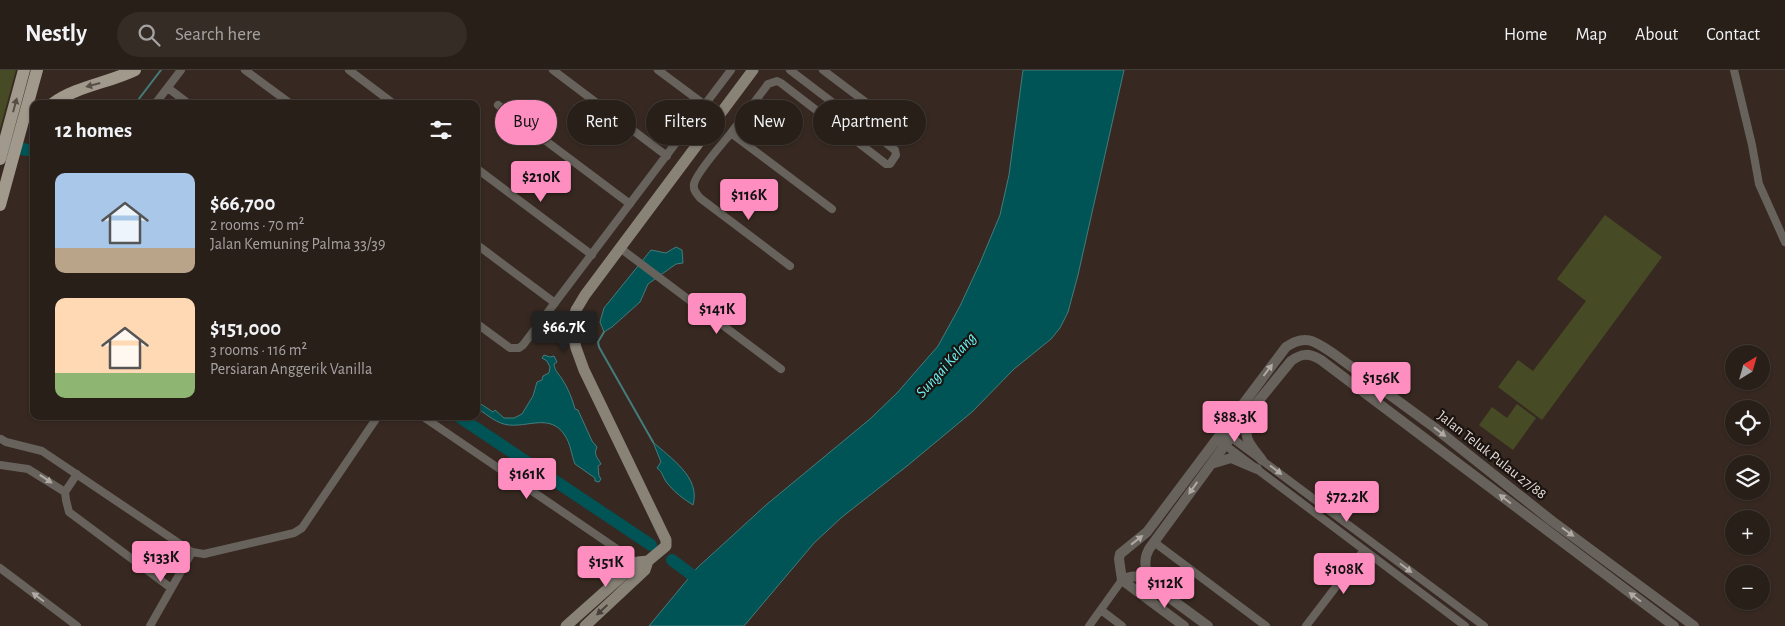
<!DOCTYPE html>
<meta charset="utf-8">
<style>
:root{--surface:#291f19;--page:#352c26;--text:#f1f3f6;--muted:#a5a2a2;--line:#453d38;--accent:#fd8ebf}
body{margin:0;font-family:"Alegreya Sans",sans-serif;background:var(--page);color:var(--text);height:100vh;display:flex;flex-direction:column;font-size:19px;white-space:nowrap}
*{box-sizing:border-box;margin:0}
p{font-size:16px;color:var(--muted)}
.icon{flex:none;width:28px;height:28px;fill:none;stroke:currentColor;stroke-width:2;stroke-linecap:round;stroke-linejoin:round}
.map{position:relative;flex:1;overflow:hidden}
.details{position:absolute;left:30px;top:30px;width:450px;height:320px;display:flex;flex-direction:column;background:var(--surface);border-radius:10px;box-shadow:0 1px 4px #0004,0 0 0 1px var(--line)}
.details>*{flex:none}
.top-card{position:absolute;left:495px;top:30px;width:475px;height:45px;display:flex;gap:10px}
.needle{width:32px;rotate:37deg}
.controls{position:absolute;left:1725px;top:275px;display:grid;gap:10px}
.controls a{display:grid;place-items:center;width:45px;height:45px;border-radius:50%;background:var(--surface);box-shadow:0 1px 4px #0004,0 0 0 1px var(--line);font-size:25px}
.price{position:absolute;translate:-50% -42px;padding:0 11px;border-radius:5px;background:var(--accent);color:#111;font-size:16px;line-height:32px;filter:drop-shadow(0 1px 2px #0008)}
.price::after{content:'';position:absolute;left:50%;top:30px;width:15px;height:11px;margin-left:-8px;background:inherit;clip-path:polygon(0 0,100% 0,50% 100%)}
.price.selected{background:#222;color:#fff}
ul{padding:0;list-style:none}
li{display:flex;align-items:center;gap:15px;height:125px;padding:0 25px}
li span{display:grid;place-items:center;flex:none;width:140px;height:100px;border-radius:10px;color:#555}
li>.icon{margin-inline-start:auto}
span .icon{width:60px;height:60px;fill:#fffc;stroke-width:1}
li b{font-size:21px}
h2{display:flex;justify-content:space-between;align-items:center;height:60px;padding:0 25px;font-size:21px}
.pill{padding:0 18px;border-radius:22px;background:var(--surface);box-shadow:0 1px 4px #0004,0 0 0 1px var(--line);font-size:18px;line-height:45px}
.pill.selected{background:var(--accent);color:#111}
header{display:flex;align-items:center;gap:30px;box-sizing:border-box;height:70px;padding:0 25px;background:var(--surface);border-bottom:1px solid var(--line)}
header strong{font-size:24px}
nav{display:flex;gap:28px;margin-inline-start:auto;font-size:18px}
.search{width:350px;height:45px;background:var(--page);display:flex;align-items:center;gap:12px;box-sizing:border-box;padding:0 18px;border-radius:28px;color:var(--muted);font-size:19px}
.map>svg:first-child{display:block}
</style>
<header>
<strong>Nestly</strong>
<div class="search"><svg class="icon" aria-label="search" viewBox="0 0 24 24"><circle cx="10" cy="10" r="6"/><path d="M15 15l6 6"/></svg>Search here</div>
<nav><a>Home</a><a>Map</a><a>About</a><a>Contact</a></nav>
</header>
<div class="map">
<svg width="1785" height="556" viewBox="0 0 1785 556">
<rect width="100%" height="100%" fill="#372921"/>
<!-- green -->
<path fill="#464b25" d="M0 0H16L0 59Z
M1605 145 1662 187 1542 350 1498 317 1518 290 1533 301 1586 231 1557 209Z
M1517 334 1536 348 1513 380 1479 355 1492 337 1507 348Z"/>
<!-- water -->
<path fill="#005456" stroke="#447c7c" d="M1023 0H1124L1078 205 1068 242 1060 258 1051 269 1014 299 972 342 907 396 842 447 814 473 744 556H649L697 498 766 435 870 349 897 323 938 276 960 236 980 193 1000 145 1009 105Z
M676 177 682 180 683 193 676 194 648 214 640 232 612 257 604 262 600 252 604 238 651 180 666 183Z
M544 285 550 287 554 286 557 292 554 294C555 301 558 303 562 309 568 318 572 328 575 339L578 340 592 371 597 377C593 385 598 388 601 394L598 396 599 406 601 409 599 412 595 411V408L575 394C571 384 571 374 564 364 550 344 528 357 509 355 497 354 488 345 478 339L481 334 493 342 495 340 504 348H514L522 344 533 326 537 312 542 310 543 306 549 303 550 297 547 291 542 288Z
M653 372C670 388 701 407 693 435 684 429 675 423 668 414 663 409 663 402 657 398L661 392Z"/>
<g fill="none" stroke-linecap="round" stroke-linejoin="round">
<!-- stream -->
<path stroke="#447c7c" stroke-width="2" d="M135 34 161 0
M604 262 598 272 599 277 653 372
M476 335 479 337"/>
<!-- river -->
<path stroke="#005456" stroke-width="12" d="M5 76 34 81
M458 346 651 475
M672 490 704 514"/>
<!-- minor -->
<path stroke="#67635c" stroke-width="8" d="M245 0 291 34
M349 0 394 34
M553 0 667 86
M658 0 705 35
M823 0 888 49
M1734 0 1752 75 1759 114 1785 172
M168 18 189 34
M155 34 181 0
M498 35 630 134
M731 63 768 14 777 11 781 13 886 94H890L896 85 895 80 790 0
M476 98 592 185
M476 174 555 233
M620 178 781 299
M790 196 700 128C696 123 693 120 694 114 696 103 723 73 731 63L832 139
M476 253 510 278H519L523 275 731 0
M422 346 639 494
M1228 365 1484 556
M1 369 6 372 42 381 192 482 204 484 294 463 302 458 378 346
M1221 372 1465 556
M0 395 28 399 65 422 66 430 69 442 171 518
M65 422 77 404
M1154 472 1266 556
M0 498 77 556
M1101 540 1122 556
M150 556 192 482
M1089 556 1122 510
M1306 556 1364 480"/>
<!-- tertiary -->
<path stroke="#67635c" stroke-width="10" d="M1247 346C1244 370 1248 372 1262 390
M1211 394 1231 388 1257 399
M1122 510 1119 489 1120 484 1147 462 1286 277C1306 263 1316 272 1334 284L1435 358 1552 451 1694 556
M1122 510C1130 506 1136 505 1144 509L1208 556
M1122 510 1184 556
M1153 515C1146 503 1142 492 1149 479L1247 345 1291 291C1302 283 1309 283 1321 290L1674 556"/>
<!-- secondary -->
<path stroke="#888277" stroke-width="11" d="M566 556 638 492 648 491 666 476V470L584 300 576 278 574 269 573 250 576 240 585 225 753 0
M585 556 645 500 648 491"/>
<!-- primary -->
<path stroke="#a1998b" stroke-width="12" d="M52 34C77 16 108 13 135 0
M0 89 24 0
M0 135 37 0"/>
</g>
<!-- one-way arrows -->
<defs><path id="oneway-solid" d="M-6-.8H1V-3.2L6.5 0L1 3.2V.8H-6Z" transform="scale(1.25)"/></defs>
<g fill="#574f47">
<use href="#oneway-solid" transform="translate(93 15) rotate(165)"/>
<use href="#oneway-solid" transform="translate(15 35) rotate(-75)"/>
</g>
<g fill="#b1aaa4">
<use href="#oneway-solid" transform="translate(1268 300) rotate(-53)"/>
<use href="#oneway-solid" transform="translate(1440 362) rotate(38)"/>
<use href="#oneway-solid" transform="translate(1276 400) rotate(37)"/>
<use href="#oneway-solid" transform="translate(46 409) rotate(34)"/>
<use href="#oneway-solid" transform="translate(1193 418) rotate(125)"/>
<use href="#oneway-solid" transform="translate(1505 429) rotate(-143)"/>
<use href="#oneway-solid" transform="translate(1568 462) rotate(36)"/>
<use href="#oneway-solid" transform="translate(1137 470) rotate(-38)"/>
<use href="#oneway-solid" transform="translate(1406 498) rotate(37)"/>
<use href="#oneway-solid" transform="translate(38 527) rotate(-143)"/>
<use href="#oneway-solid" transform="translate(1635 527) rotate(-143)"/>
</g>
<use fill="#463f39" href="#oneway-solid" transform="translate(602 540) rotate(137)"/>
<g text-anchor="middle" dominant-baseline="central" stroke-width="4.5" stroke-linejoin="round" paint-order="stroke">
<!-- street labels -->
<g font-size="15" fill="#e3d9d4" stroke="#1a1310">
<text transform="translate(1492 385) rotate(38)">Jalan Teluk Pulau 27/88</text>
</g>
<!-- water labels -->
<g font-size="16" font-style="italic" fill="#6bf2f4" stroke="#1a1310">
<text transform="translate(946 295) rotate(-48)">Sungai Kelang</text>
</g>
</g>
</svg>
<div class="controls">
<a><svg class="needle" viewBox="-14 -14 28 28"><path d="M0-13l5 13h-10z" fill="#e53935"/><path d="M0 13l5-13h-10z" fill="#a5a2a2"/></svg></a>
<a><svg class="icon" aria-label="locate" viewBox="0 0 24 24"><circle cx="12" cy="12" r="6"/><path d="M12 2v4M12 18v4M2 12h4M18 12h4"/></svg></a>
<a><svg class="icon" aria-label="layers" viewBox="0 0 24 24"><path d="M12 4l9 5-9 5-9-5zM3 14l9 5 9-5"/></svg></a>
<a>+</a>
<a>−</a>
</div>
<b class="price" style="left:541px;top:133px">$210K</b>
<b class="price" style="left:749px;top:151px">$116K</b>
<b class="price" style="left:717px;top:265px">$141K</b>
<b class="price selected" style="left:564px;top:283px">$66.7K</b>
<b class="price" style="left:1381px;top:334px">$156K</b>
<b class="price" style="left:1235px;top:373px">$88.3K</b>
<b class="price" style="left:527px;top:430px">$161K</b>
<b class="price" style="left:1347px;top:453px">$72.2K</b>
<b class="price" style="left:161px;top:513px">$133K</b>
<b class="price" style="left:606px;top:518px">$151K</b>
<b class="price" style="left:1344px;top:525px">$108K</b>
<b class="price" style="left:1165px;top:539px">$112K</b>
<div class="top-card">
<a class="pill selected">Buy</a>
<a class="pill">Rent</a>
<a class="pill">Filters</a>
<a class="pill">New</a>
<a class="pill">Apartment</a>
</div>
<section class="details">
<h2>12 homes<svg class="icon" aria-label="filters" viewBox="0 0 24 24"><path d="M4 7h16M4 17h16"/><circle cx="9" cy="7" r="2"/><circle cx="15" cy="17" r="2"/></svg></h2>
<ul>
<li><span style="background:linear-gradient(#a9c7e8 75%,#b9a48a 0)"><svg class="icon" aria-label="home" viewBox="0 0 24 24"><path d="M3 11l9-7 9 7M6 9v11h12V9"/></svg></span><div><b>$66,700</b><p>2 rooms · 70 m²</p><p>Jalan Kemuning Palma 33/39</p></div></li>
<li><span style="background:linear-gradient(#ffd9b3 75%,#8fb573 0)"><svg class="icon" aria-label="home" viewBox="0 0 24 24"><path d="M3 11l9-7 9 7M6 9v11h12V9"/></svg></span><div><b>$151,000</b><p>3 rooms · 116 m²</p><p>Persiaran Anggerik Vanilla</p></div></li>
</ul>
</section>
</div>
